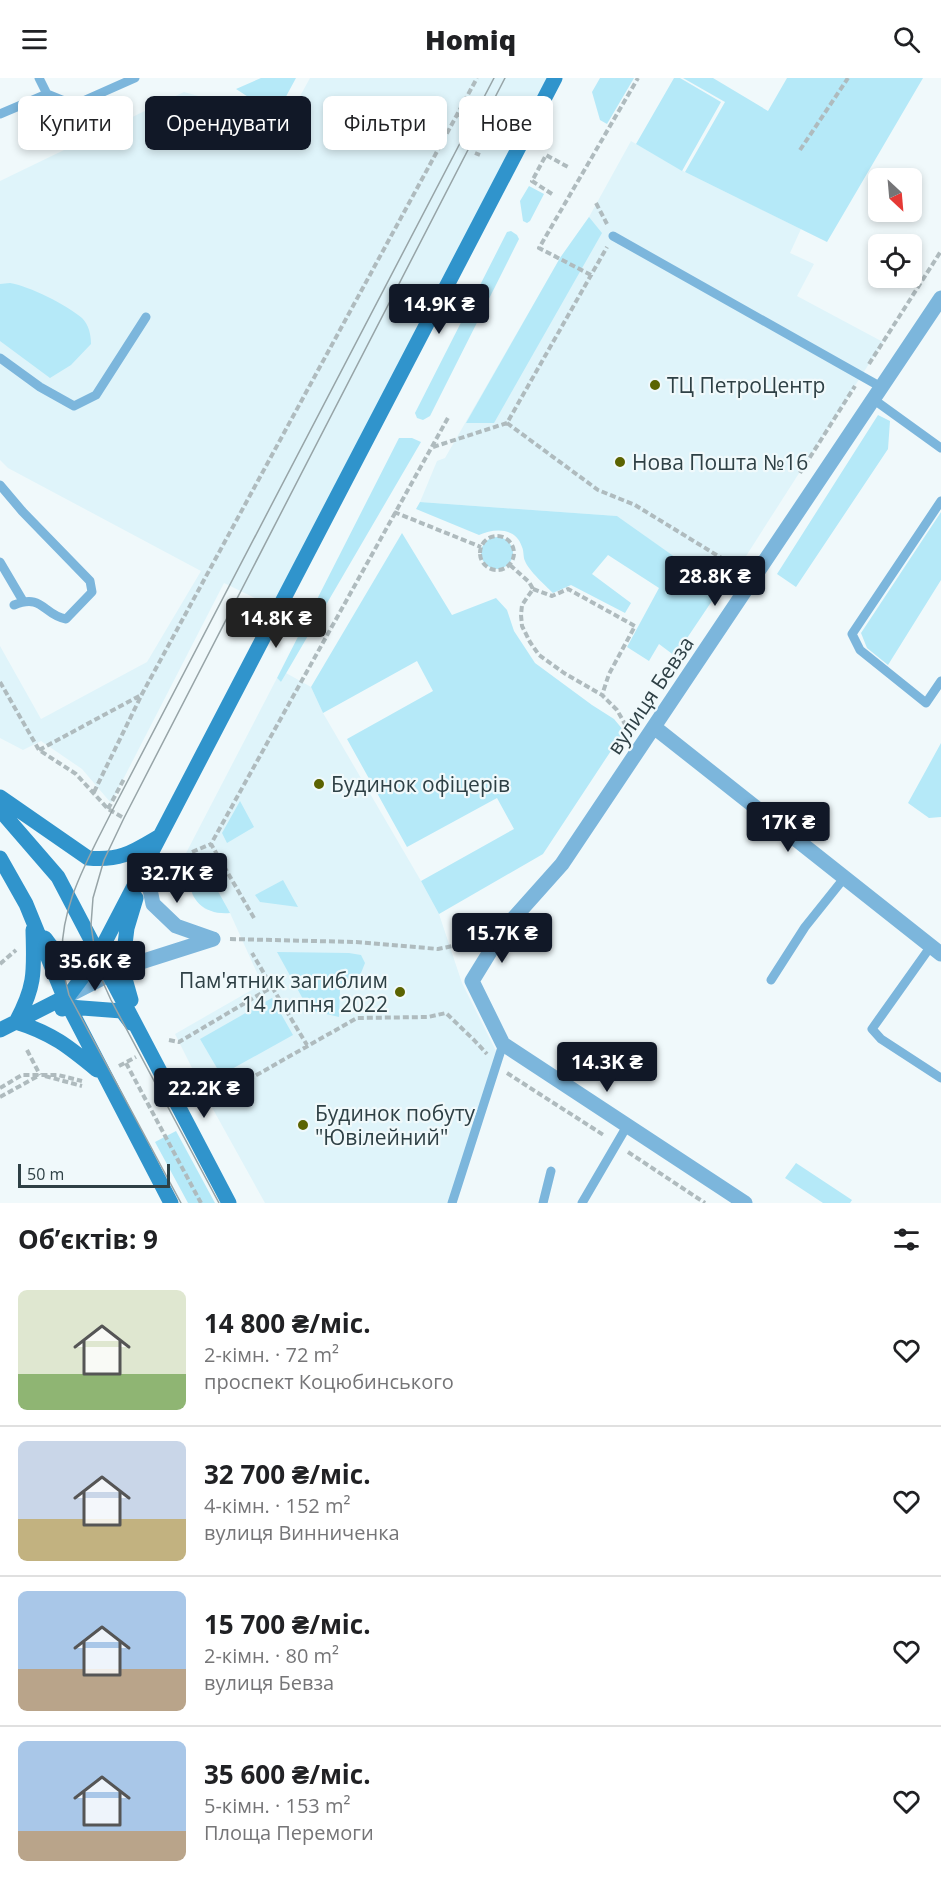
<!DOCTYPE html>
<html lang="uk">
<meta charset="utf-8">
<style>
:root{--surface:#fff;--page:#f6f6f6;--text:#202124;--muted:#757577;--line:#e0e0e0;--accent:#111827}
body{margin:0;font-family:"Open Sans",sans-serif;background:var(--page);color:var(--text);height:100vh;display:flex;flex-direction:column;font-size:22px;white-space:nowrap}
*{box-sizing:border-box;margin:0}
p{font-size:20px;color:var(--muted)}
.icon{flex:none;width:33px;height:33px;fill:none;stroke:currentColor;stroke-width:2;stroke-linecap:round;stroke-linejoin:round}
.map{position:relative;height:1125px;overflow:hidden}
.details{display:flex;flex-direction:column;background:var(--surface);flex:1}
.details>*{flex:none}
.top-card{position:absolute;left:18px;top:18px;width:600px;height:54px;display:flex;gap:12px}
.needle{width:39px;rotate:154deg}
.fabs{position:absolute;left:868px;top:90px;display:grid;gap:12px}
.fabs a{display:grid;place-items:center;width:54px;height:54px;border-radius:9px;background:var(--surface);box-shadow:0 3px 9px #0003;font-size:30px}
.scale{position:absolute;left:18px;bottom:15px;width:152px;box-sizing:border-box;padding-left:6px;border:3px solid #2e4045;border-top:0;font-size:16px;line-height:21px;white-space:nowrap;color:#2e4045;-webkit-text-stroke:4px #f0f9fb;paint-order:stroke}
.price{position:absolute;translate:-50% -51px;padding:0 14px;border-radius:6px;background:var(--accent);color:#fff;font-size:20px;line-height:39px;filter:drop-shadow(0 2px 3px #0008)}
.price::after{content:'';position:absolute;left:50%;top:36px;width:18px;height:14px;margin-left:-9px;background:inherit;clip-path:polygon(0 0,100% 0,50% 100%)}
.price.selected{background:#222;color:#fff}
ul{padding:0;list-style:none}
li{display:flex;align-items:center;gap:18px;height:150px;padding:0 18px}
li+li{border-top:2px solid var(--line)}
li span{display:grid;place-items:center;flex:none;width:168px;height:120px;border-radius:9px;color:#555}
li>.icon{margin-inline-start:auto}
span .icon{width:72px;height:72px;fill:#fffc;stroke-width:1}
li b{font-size:26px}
h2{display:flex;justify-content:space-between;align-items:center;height:72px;padding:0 18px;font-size:26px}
.chip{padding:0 21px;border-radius:9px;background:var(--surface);box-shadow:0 3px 9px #0003;font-size:21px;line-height:54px}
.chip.selected{background:var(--accent);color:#fff}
header{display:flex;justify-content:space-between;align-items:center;height:78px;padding:0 18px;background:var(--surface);font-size:27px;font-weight:800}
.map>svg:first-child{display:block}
</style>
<header><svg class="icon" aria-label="menu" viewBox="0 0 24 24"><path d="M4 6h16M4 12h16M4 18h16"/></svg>Homiq<svg class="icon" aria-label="search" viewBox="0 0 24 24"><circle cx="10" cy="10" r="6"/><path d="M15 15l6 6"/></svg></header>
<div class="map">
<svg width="941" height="1125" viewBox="0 0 941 1125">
<rect width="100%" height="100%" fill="#f0f9fb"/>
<!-- built -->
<path fill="#dff4fa" d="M310 0H558L278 531 224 505 111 725 82 691 41 663 23 672 0 660V568L41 641 147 584 201 493 8 390 0 382V103L184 14 227 26 278 58Z
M631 63 685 94 801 151 790 175 814 186 797 218 883 264 723 514 617 438 420 424 437 383 445 380 560 180 589 139Z
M286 595 311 609 323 635 421 803 439 836 462 905 499 979 452 1125H265L209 1024 175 956 262 906 230 835H221L205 831 193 818 184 791V779L277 600 281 604Z"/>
<!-- green -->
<path fill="#b5e9f8" d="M261 0H296L276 37 236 11Z
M600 0H634L607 46 600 42 592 14Z
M674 0H680L721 24 682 93 636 66Z
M683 0H713L768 33 787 0H923L827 164 685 94 725 24Z
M529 108 544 116 530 143 527 145 523 143 520 123Z
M589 139 602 155 494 345H466L560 180Z
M511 153 517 157 519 161 430 338 423 342 417 340 415 335 507 154Z
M10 205C29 208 67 227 82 240 89 247 91 257 91 266L71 287 50 300 0 263V206Z
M878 337 890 343 888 371 796 509 777 496Z
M399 360H412L421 364 281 604 277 600Z
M420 424 617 438 720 511 675 578 659 566 649 583 627 569 659 510 608 477 592 496 631 525 625 535 571 507 553 515C545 507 529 493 525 483 523 479 524 473 522 469 516 449 494 450 479 457L416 431Z
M941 434V502L888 587 867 570 861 555Z
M402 455 452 537 496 520 507 532 514 553 535 585 592 627 614 641 624 653 543 776 439 836 421 803 514 751 497 720 407 769 347 661 433 613 417 583 323 635 311 609Z
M481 475a16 16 0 1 1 32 0a16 16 0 1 1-32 0Z
M941 665V739L929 740 908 725Z
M240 723 254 749 227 765 222 755Z
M199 779 230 835C195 838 179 807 199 779Z
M283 802 298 829 260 824 255 817Z
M277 874 349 875 361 877 365 885 361 895 340 912 339 939 309 932Z
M272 920 293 957 221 997 200 961Z
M176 1053 215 1125H188L155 1064Z
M796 1085 852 1122 850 1125H823L785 1100Z"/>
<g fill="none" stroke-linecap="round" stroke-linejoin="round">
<!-- path -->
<path stroke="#afbbbe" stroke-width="4" stroke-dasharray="6 3" stroke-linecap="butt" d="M457 36 487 51
M800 72 848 0
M475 75 480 77
M552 116 532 103 546 77 568 89
M596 125 607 146
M591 197 539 170 638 0
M869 286 941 173
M507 345 598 412 635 427 741 492
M433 369 507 345 607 169
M800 395 855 308
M394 434 481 469
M480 475a17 17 0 1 1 34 0a17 17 0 1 1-34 0Z
M510 487 529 504 533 511 522 527 521 537 522 548 530 564 539 577 564 595 602 617 617 632 630 655
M533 511 552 518 568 511 635 548 609 596 602 617
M0 604 39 672 76 696 108 731 124 740
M39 672 141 617
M94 714 142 616 477 0
M108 731 124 701
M192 774 211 766
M254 840 211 766 449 338
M230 861 356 864 438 871 476 863
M0 886 16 872
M272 909 307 967
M169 962 179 964 272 909 252 875
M27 972 40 997
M126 985 201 1125
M119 988 136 979
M507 995 605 1058
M45 998 82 1008
M0 1010 22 997H58L82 1003
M0 1019 38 998
M209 1024 357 940 428 939 446 935 474 962 487 976
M628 1074 705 1125"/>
<!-- service -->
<path stroke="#7cb6dc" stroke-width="9" d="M39 0 47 16
M0 36 47 16 74 27 135 0
M613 158 881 309
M0 280 40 309 74 328 96 317 146 239
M873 321 941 370
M0 407 22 433 90 503 92 514 66 541C43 537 43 515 14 527
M941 423 852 556 860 572 926 625 941 603
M0 484 23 523
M931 868 872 951 881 961 941 1000
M771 902 805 849 845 799
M452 1125 503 966
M543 1125 551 1093
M582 1125 627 1048"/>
<!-- minor -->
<path stroke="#7cb6dc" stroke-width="15" d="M654 649 941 876
M145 787 153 826 176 848 213 861
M69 917 122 890 213 861
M745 1125 503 966 472 903 504 851 562 786 941 220"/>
<!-- secondary -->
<path stroke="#3094cc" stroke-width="15" d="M0 719 88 780C121 783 133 774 160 758
M0 732 58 799 229 1125
M0 780 26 826 64 919 171 1125
M45 860C60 883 74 882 99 877
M131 922 122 890 127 850 136 820
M62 931 69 929 122 933 131 945
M16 944C36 907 34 893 33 852
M16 944C52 955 69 969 97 992
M0 952 69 917 96 881 555 0"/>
<!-- tram -->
<path stroke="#97a4a7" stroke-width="1.5" d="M181 1125 69 917C67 908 64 899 63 890 56 834 88 781 112 733L494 0
M219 1125 111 922 101 900 96 881 91 847 93 820 104 782 124 740 505 0"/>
</g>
<!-- markers -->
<g fill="#5b6301" stroke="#f0f9fb" stroke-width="2">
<circle cx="655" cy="307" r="6"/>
<circle cx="620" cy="384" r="6"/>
<circle cx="319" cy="706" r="6"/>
<circle cx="400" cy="914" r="6"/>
<circle cx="303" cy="1047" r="6"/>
</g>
<g text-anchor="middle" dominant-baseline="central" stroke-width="4.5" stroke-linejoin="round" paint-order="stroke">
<!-- poi labels -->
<g font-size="21" fill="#2e4045" stroke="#f0f9fb" text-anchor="start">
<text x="667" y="307">ТЦ ПетроЦентр</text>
<text x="632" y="384">Нова Пошта №16</text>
<text x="331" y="706">Будинок офіцерів</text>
<text x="388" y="902" text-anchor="end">Пам'ятник загиблим<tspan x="388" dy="24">14 липня 2022</tspan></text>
<text x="315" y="1035">Будинок побуту<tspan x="315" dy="24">"Ювілейний"</tspan></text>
</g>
<!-- street labels -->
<g font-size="21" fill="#2e4045" stroke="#f0f9fb">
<text transform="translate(650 617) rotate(-56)">вулиця Бевза</text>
</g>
</g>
</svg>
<div class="fabs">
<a><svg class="needle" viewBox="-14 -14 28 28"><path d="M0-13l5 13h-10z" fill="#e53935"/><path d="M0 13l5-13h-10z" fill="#757577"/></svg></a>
<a><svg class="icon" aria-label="locate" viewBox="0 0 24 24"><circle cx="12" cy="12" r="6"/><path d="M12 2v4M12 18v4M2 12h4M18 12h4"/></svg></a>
</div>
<div class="scale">50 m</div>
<b class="price" style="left:439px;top:257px">14.9K ₴</b>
<b class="price" style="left:715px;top:529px">28.8K ₴</b>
<b class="price selected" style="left:276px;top:571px">14.8K ₴</b>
<b class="price" style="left:788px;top:775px">17K ₴</b>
<b class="price" style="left:177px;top:826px">32.7K ₴</b>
<b class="price" style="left:502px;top:886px">15.7K ₴</b>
<b class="price" style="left:95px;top:914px">35.6K ₴</b>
<b class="price" style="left:607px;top:1015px">14.3K ₴</b>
<b class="price" style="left:204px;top:1041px">22.2K ₴</b>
<div class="top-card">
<a class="chip">Купити</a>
<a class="chip selected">Орендувати</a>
<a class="chip">Фільтри</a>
<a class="chip">Нове</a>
</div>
</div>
<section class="details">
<h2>Об’єктів: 9<svg class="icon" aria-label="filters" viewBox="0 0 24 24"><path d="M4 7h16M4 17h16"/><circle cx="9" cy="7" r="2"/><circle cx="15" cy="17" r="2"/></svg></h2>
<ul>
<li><span style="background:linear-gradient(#dfe7d0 70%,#8fb573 0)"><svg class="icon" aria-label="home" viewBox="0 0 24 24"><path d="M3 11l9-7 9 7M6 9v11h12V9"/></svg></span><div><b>14 800 ₴/міс.</b><p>2-кімн. · 72 m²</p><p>проспект Коцюбинського</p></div><svg class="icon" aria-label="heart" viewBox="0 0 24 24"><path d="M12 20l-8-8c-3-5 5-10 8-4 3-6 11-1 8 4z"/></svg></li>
<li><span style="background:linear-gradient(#c9d6e8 65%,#c2b280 0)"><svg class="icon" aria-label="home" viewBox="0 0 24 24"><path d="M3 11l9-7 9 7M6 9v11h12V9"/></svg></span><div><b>32 700 ₴/міс.</b><p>4-кімн. · 152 m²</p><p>вулиця Винниченка</p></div><svg class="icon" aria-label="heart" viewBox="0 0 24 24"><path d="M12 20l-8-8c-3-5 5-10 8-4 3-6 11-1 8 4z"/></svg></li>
<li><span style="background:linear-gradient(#a9c7e8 65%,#b9a48a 0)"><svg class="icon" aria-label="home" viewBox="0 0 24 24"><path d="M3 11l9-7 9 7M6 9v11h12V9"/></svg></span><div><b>15 700 ₴/міс.</b><p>2-кімн. · 80 m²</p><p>вулиця Бевза</p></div><svg class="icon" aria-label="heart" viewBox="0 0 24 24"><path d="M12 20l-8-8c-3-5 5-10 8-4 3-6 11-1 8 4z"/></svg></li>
<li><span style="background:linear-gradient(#a9c7e8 75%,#b9a48a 0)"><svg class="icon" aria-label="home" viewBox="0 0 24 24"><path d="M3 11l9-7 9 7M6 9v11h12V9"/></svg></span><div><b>35 600 ₴/міс.</b><p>5-кімн. · 153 m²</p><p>Площа Перемоги</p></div><svg class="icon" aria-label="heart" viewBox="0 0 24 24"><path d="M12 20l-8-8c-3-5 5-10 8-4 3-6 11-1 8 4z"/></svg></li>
</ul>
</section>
